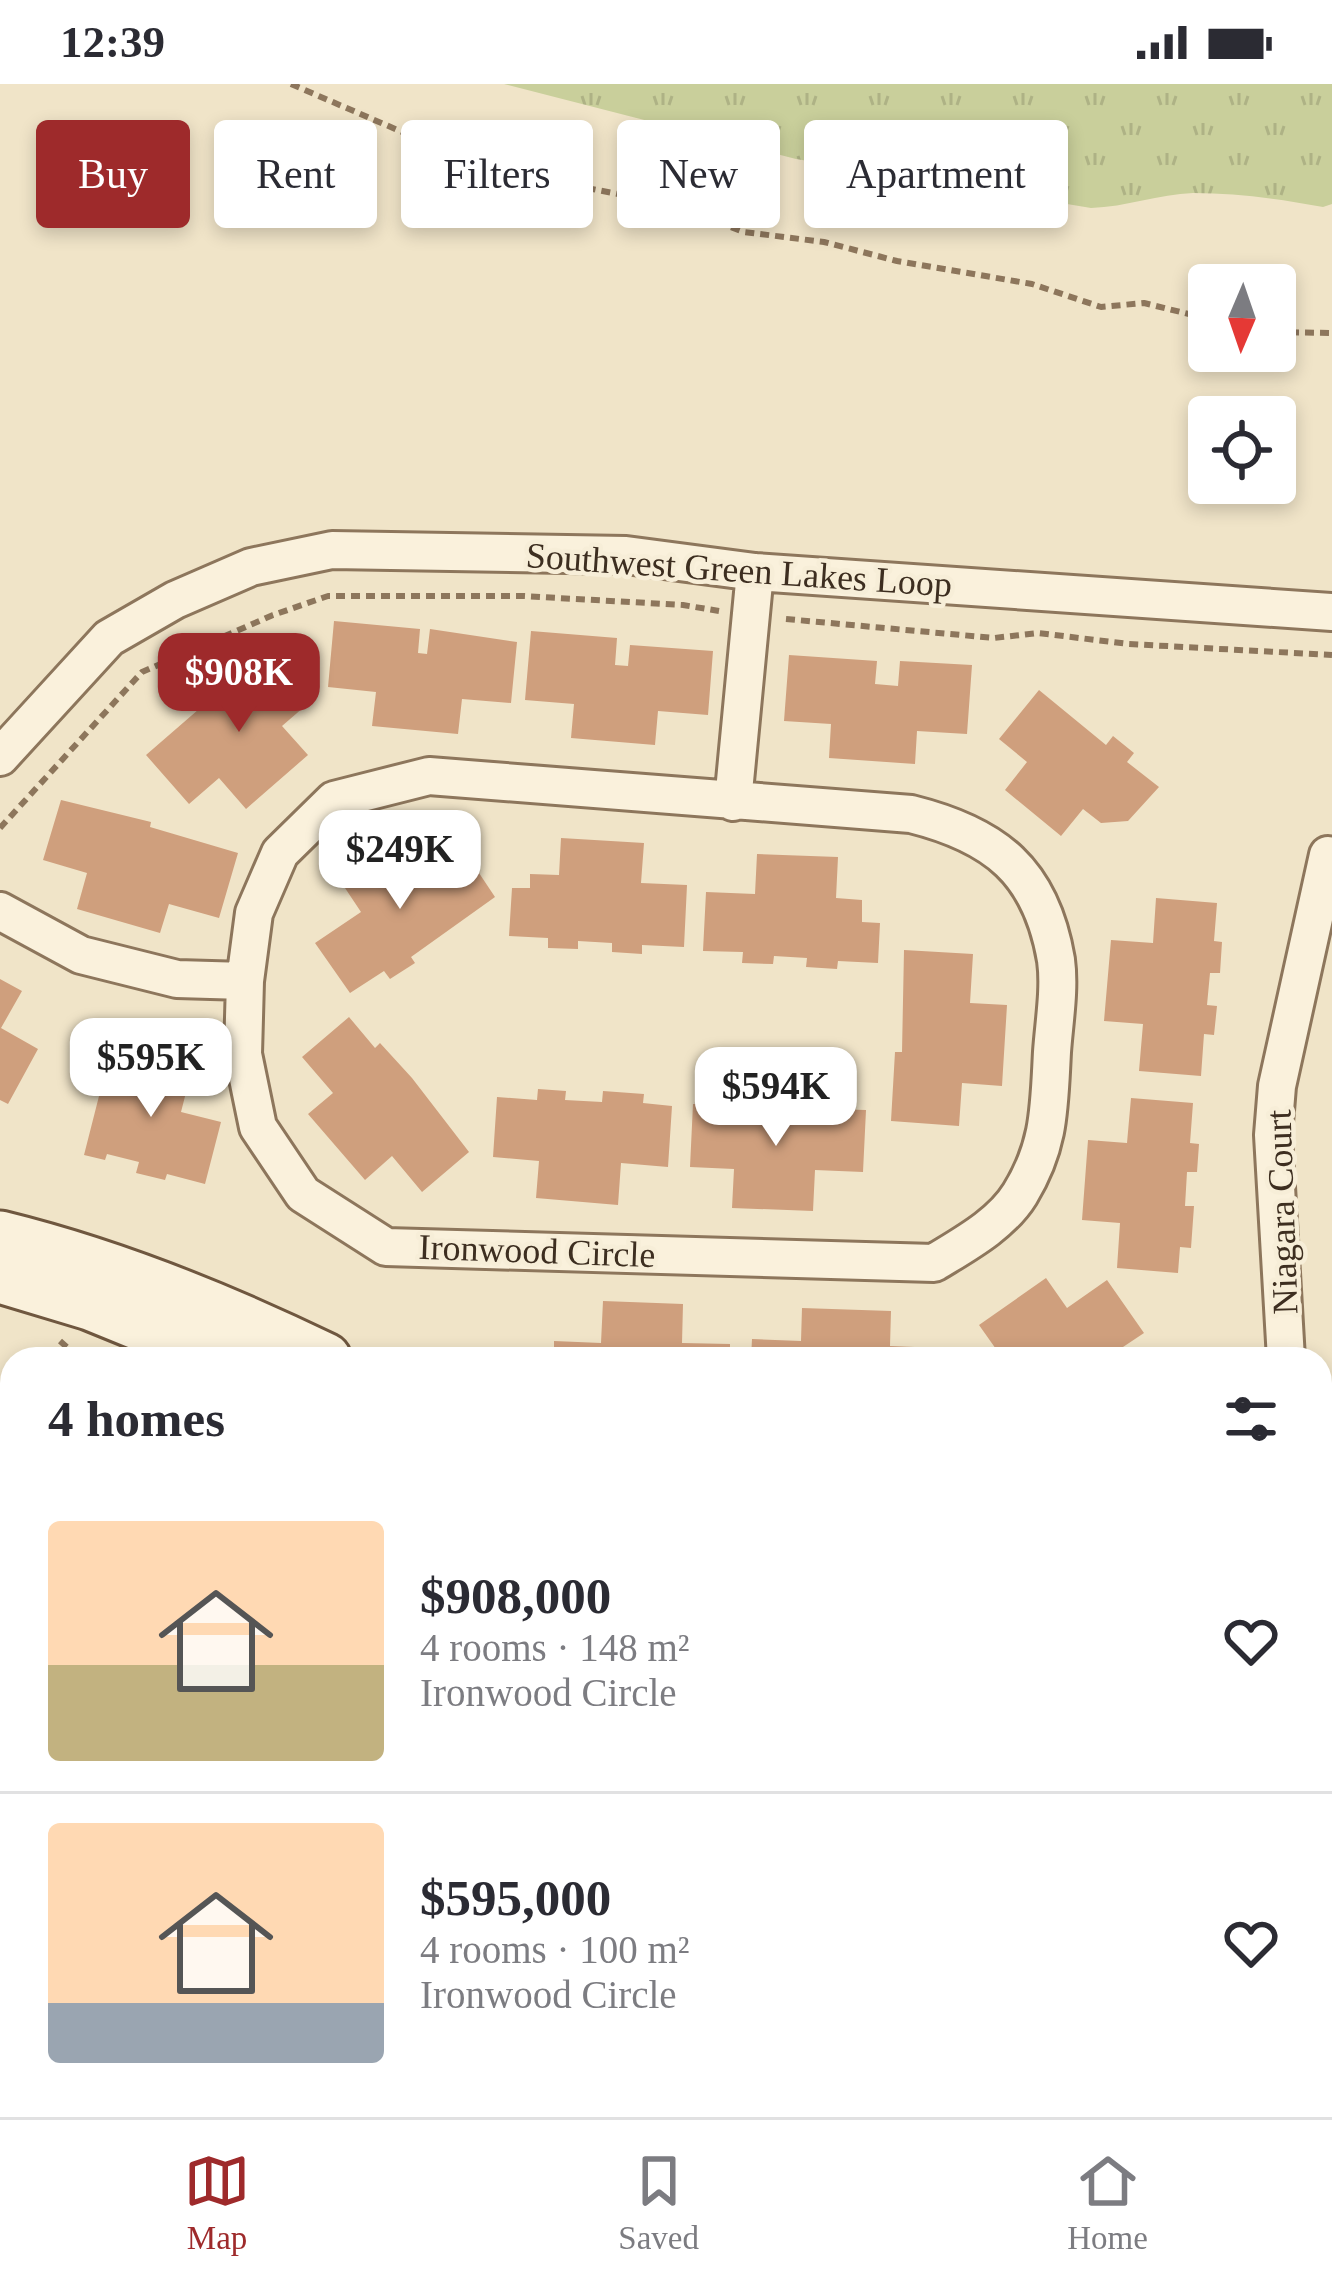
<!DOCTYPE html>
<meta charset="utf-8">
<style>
:root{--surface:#fff;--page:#f2f2f3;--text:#2b2b33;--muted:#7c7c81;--line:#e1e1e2;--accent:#9e2a2b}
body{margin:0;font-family:Georgia,serif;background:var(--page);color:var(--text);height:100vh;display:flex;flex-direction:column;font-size:45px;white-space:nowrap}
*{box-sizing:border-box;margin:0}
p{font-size:39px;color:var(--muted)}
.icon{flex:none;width:66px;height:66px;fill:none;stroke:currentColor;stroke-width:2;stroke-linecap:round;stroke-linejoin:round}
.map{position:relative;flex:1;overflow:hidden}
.details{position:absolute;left:0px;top:1263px;width:1332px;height:771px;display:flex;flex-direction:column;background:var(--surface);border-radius:36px 36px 0 0;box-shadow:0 6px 18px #0003}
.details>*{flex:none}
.top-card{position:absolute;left:36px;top:36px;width:1260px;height:108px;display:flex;gap:24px}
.needle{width:78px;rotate:182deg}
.controls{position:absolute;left:1188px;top:180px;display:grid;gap:24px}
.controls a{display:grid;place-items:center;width:108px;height:108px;border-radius:12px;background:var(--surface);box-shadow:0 6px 18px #0003;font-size:60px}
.price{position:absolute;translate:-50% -102px;padding:0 27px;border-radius:24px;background:#fff;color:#222;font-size:39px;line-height:78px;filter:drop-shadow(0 3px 6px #0008)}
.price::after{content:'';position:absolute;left:50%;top:72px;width:36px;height:27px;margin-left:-18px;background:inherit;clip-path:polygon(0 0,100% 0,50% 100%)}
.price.active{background:var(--accent);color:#fff}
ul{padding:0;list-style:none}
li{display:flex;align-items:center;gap:36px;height:300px;padding:0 48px}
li+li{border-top:3px solid var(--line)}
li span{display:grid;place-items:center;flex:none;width:336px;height:240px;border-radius:12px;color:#555}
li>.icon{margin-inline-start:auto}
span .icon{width:144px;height:144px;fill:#fffc;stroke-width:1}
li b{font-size:51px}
h2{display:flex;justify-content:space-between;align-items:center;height:144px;padding:0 48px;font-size:51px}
.chip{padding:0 42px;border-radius:12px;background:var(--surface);box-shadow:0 6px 18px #0003;font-size:42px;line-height:108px}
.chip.active{background:var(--accent);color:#fff}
.status{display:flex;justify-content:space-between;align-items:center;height:84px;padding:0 60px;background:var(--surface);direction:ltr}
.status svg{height:33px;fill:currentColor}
.menu{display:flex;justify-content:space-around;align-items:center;height:168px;border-top:3px solid var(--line);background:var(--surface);font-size:33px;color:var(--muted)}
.menu a{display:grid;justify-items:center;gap:6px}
.menu .active{color:var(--accent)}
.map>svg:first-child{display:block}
</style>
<div class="status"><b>12:39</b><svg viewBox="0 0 49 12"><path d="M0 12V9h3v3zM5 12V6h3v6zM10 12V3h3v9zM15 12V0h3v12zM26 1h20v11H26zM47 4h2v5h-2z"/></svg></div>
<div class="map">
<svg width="1332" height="2033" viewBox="0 0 1332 2033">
<defs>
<pattern id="grass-tufts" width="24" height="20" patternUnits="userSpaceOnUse" patternTransform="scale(3)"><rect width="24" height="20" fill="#c9cf9b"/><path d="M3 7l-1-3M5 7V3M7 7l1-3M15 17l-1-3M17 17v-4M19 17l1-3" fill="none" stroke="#aeb285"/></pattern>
</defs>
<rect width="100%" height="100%" fill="#f0e4c8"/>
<!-- grass -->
<path fill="url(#grass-tufts)" d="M504 0H1332V120L1323 123C1280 115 1237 109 1193 109 1159 110 1126 123 1091 124L796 75Z
M820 2022H977L984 2033H828Z"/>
<!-- building -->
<path fill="#cf9f7d" d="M334 537 420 545 418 569 427 570 430 545 517 558 511 619 462 615 458 650 372 642 376 608 328 603Z
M531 547 617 554 615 581 628 582 630 561 713 567 708 631 658 627 655 661 571 654 574 620 525 616Z
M280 564 319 610 282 642 308 671 246 725 219 694 189 720 146 671 244 586 248 591Z
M789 571 877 577 875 600 898 602 900 577 972 581 967 650 917 647 915 680 829 674 831 640 784 637Z
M1039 606 1106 661 1113 652 1134 669 1127 678 1159 703 1128 737 1101 739 1083 725 1061 752 1005 706 1027 678 999 655Z
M61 716 151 738 150 743 238 769 219 834 169 820 160 849 77 825 87 789 43 776Z
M401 754 423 788 461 762 495 813 411 873 415 879 390 895 384 887 350 909 315 859 361 828 339 795Z
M561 754 644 759 641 799 687 801 684 863 642 861V870L612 868V859L578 857V865L548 864V854L509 852 512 804H530V790L559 791Z
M757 770 838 773 836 814 862 816V838L880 839 878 879 838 877 837 885 806 883 807 874 774 872 773 880 742 879 743 868 703 867 706 808 755 810Z
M1156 814 1217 819 1214 857 1222 858 1220 889H1210L1207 921 1217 922 1214 951 1204 950 1201 992 1139 987 1143 940 1104 937 1111 856 1153 859Z
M904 866 973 870 970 919 1007 921 1002 1002 962 999 959 1042 891 1037 895 968H902Z
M0 895 22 907 1 944 38 965 8 1020 0 1016Z
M349 933 375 964 380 959 412 994 469 1068 422 1108 392 1072 365 1096 308 1030 333 1009 302 973Z
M111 965 192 985 181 1028 221 1038 205 1100 167 1090 165 1096 136 1089 139 1078 107 1070 105 1076 84 1071Z
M538 1005 566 1007 565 1016 602 1018 603 1007 644 1010 643 1019 672 1022 668 1083 621 1079 618 1121 536 1114 539 1077 493 1073 497 1013 537 1016Z
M729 1012 760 1014V1023L866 1026 863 1088 815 1086 813 1127 732 1124 734 1085 690 1083 693 1020 728 1022Z
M1131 1014 1193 1019 1190 1059 1199 1060 1197 1088H1187L1185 1122H1194L1191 1164 1180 1163 1178 1189 1117 1184 1120 1139 1082 1136 1088 1056 1127 1059Z
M1046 1194 1067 1224 1107 1196 1144 1249 1111 1271 1114 1275H1003L979 1241Z
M603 1217 683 1220 682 1259 730 1260V1275H554V1257L601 1259Z
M802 1224 891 1227 890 1262 939 1264 938 1275H751L752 1255 801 1257Z
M0 1395 12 1399V1448L1 1487Z
M0 1610 12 1614V1675L0 1671Z
M1320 1744 1332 1754 1330 1834 1320 1826Z
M113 2022H151L159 2033H110L106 2027Z
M196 2022H270L278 2033H203Z
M701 2022H717L721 2027 728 2022H771L778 2033H683Z
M1171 2022H1252L1258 2033H1177Z"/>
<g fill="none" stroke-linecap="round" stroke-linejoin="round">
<!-- service casing -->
<g stroke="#8d765c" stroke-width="24">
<path id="service" d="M0 1757 12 1763
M1320 2015 1332 2023
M18 2033 34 2022"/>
</g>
<!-- minor casing -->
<g stroke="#8d765c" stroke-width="42">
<path id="minor" d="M0 673 109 554 175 516 251 483 332 466 626 471 755 488 1332 528
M429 692 911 730C995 751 1041 787 1056 876 1060 905 1054 939 1052 968 1049 1024 1050 1061 1020 1110 1001 1141 963 1161 934 1179L386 1163 303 1110 258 1043 243 970 245 897 254 829 280 769 334 716Z
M733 718 755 488
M0 827 81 871 177 895 245 897
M1286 1275 1273 1051 1277 1002 1328 771
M1320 1521 1332 1553
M0 1541 12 1546
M577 2022 585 2033
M382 2033 399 2022"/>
</g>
<!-- secondary casing -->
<g stroke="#6f573f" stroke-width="57">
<path id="secondary" d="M0 1153C114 1181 220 1224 325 1275
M0 1193 90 1220 225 1275
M1033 2022 1041 2033
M1085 2022 1093 2033"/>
</g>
<!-- path -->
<path stroke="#8d765c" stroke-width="6" stroke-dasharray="9 6" stroke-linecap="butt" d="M291 0 488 85 618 110 698 131 744 148 824 158 897 177 1032 200 1101 223 1144 219 1209 235
M1275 248 1332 249
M786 535 994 554 1038 549 1129 560 1332 571
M0 744 142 588 273 531 328 512H523L683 521 719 527
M60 1257 80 1275"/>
<!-- service -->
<use href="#service" stroke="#faf1dc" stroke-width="18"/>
<!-- minor -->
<use href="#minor" stroke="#faf1dc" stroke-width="36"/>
<!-- secondary -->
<use href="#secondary" stroke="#faf1dc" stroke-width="51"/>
</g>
<g text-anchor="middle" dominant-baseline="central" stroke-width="9" stroke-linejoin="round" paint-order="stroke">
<!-- street labels -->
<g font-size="36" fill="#3d2e20" stroke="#f7eed8">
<text transform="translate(739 486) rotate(4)">Southwest Green Lakes Loop</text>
<text transform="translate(1282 1128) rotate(-92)">Niagara Court</text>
<text transform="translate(537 1167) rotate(2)">Ironwood Circle</text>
</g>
</g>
</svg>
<div class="controls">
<a><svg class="needle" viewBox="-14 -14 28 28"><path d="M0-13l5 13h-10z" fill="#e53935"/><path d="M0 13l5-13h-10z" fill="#7c7c81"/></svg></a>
<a><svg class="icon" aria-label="locate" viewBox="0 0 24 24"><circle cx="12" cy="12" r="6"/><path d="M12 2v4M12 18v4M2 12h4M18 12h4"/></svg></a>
</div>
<b class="price active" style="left:239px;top:651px">$908K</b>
<b class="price" style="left:400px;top:828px">$249K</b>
<b class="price" style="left:151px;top:1036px">$595K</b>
<b class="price" style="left:776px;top:1065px">$594K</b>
<div class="top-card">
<a class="chip active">Buy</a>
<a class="chip">Rent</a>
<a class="chip">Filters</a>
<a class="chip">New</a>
<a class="chip">Apartment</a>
</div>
<section class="details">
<h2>4 homes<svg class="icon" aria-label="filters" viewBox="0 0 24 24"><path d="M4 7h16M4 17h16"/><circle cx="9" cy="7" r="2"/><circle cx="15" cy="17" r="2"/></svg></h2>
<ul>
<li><span style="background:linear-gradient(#ffd9b3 60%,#c2b280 0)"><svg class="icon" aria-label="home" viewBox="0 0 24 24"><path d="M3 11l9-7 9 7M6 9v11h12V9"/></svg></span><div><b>$908,000</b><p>4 rooms · 148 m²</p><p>Ironwood Circle</p></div><svg class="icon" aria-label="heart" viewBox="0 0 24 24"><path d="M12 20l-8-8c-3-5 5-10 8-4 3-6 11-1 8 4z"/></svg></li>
<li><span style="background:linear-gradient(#ffd9b3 75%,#9aa5b1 0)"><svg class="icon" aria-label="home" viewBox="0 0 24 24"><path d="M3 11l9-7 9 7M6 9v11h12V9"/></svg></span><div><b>$595,000</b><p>4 rooms · 100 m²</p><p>Ironwood Circle</p></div><svg class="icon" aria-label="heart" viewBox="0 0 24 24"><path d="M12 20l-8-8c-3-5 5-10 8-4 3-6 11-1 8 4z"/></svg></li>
</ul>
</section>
</div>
<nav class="menu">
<a class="active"><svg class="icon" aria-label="map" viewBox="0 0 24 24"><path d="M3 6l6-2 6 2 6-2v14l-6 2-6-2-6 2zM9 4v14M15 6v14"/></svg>Map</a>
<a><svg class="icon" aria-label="saved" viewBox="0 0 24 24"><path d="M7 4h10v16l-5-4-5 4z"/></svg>Saved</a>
<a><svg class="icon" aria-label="home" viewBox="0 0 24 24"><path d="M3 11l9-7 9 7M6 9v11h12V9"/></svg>Home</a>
</nav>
